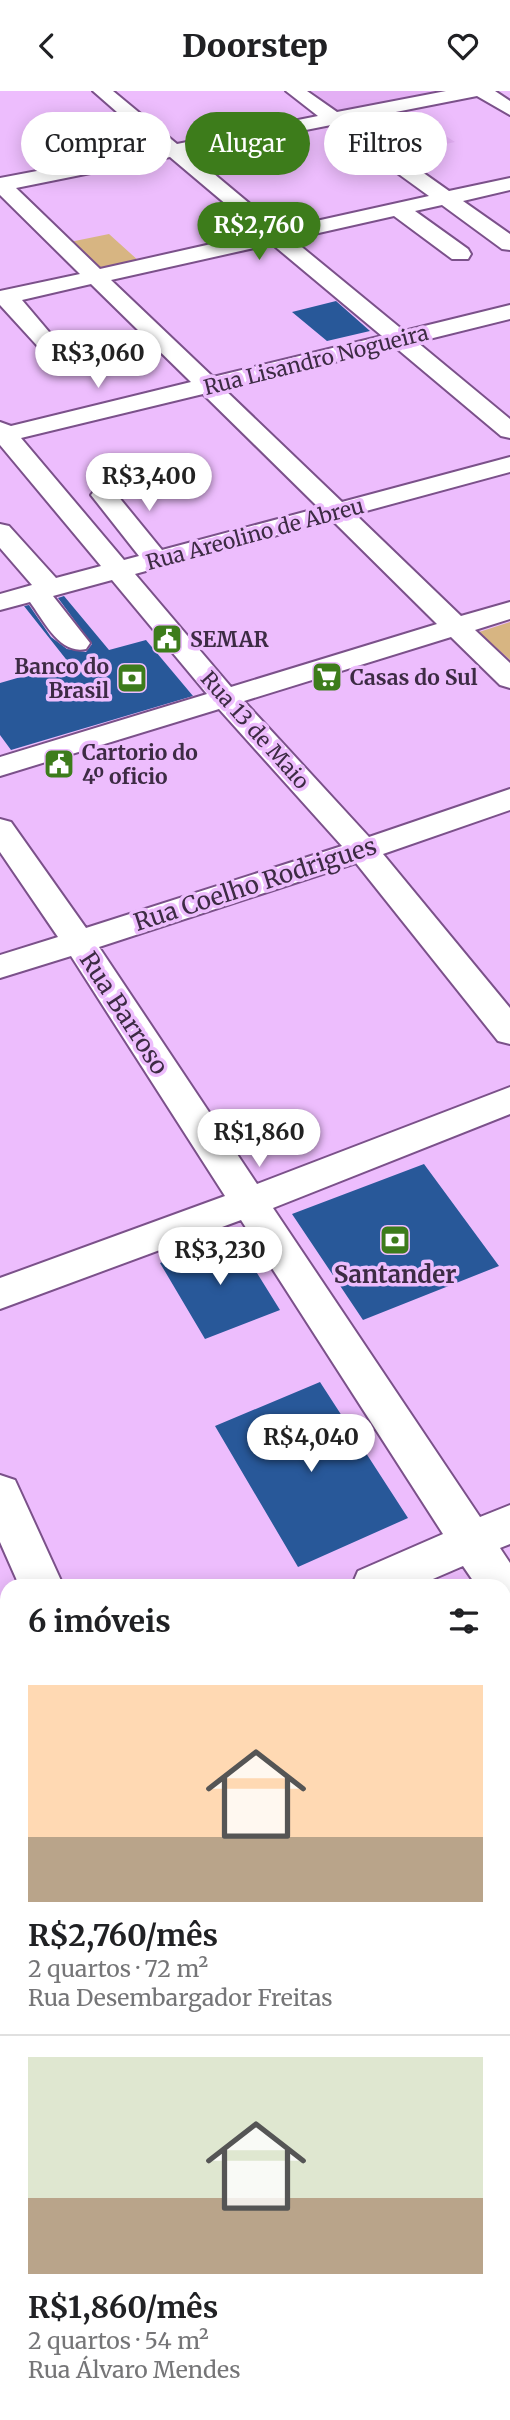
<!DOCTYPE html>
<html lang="pt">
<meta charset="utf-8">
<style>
:root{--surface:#fff;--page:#f6f6f6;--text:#202124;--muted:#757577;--line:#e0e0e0;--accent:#3d7c1b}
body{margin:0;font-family:Merriweather,serif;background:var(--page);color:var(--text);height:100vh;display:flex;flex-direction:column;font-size:26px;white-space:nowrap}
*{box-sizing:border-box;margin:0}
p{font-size:23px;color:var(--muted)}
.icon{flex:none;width:38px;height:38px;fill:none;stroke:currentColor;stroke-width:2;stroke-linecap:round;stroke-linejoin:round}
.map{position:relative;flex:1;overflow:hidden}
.sheet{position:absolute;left:0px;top:1488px;width:511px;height:842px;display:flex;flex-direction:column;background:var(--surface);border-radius:21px 21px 0 0;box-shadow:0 4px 18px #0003}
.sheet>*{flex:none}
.top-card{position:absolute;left:21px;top:21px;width:469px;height:63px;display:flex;gap:14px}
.price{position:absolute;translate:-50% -60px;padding:0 16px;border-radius:24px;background:#fff;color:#222;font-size:23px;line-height:46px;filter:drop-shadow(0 2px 4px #0008)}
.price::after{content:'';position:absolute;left:50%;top:42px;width:21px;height:16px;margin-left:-10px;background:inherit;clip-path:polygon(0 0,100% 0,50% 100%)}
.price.on{background:var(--accent);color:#fff}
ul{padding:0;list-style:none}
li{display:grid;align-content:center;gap:14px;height:371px;padding:0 28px}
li+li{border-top:2px solid var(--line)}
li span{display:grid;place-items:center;height:217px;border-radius:0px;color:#555}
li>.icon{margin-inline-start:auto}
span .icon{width:126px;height:126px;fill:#fffc;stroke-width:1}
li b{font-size:30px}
h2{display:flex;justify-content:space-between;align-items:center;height:84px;padding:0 28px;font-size:30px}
.tag{padding:0 24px;border-radius:32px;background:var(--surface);box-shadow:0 4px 18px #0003;font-size:24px;line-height:63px}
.tag.on{background:var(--accent);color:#fff}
header{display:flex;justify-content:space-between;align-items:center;height:91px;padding:0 28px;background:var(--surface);font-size:32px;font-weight:800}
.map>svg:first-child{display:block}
</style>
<header><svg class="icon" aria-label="back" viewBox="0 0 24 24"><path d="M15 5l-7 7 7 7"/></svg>Doorstep<svg class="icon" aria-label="heart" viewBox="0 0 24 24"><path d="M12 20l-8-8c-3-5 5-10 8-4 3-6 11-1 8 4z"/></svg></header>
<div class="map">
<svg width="510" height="2329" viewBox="0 0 510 2329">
<rect width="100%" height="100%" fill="#edbdfd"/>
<!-- built -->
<path fill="#e3aff4" d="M308 0H445L338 22Z
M407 19V20L455 51 433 56 386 24Z"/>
<!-- green -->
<path fill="#d7b582" d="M109 143 140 171 96 181 65 152Z
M510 531V569L479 541Z"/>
<!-- building -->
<path fill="#285899" d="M336 210 370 240 327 250 292 221Z
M64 505 109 559 146 549 193 605 11 659 0 644V592L69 572 24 515 29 514 51 546 67 558 86 561 92 553 58 507Z
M424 1073 499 1175 363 1229 292 1123Z
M234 1145 280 1219 205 1248 160 1172Z
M320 1291 408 1427 298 1476 215 1335Z"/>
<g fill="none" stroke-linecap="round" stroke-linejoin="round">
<!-- minor casing -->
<g stroke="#7b518a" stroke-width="4">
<path id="minor" d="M93 0H113L177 53 318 25 286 0H307L337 21 446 0H495L510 10V24L477 5 350 30 449 100 510 87V99L463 110 510 143V159L502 158 442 114 415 120 468 158 471 163 468 168H452L394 125 292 148 404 240 510 214V228L417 251 510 328V347L501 345 395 256 224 298 342 411 510 366V381L355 423 461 525 510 511V528L475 539 510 572V597L500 594 451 546 244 610 369 746 510 698V719L383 763 510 917V953L498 950 356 772 99 856 257 1093 510 996V1023L273 1117 480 1426 510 1414V1453L500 1457 510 1472V1510L504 1512V1494H476L463 1475 419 1494H352L358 1480 443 1443 241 1129 0 1218V1187L225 1105 71 865 0 887V864L58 846 0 761V728L11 731 86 837 342 755 219 618 0 685V666L207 603 112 489 53 505 90 552 86 558C60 564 44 530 30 511L0 519V503L32 494 0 457V433L9 435 56 487 101 475 0 354V331L11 335 191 291 91 193 22 209 61 255 50 262 42 260 0 214V200L80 183 0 104V87L158 57ZM331 34 429 105 280 138 189 62ZM170 66 260 142 100 178 16 97ZM272 153 382 245 213 286 111 189ZM203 303 319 417 162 459 113 399H95L91 404 139 465 124 469 21 347ZM332 429 437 533 231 596 135 483Z
M0 1384 15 1389 63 1494H19L0 1451Z
M7 1639V1685L0 1687V1641Z
M510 2018V2072L504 2075V2021Z
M7 2295V2322H41L38 2329H0V2298Z
M396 2322H455L458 2329H399Z"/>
</g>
<!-- minor -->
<use href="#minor" fill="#fff" fill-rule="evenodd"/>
</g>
<!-- icons -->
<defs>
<g id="civic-square" transform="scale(1.575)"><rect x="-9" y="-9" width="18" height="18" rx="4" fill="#3d7c1b" stroke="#edbdfd"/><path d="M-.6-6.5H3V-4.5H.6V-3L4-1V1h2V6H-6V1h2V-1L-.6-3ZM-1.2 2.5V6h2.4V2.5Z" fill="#fff"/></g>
<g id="supermarket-square" transform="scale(1.575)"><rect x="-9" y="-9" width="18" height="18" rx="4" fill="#3d7c1b" stroke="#edbdfd"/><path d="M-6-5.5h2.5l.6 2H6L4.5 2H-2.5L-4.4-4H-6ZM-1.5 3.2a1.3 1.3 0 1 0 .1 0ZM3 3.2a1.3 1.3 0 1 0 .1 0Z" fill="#fff"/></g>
<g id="bank-square" transform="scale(1.575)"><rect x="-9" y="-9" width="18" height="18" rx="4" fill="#3d7c1b" stroke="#edbdfd"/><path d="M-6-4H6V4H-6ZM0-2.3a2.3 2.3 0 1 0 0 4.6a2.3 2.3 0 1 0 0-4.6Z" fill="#fff"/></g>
</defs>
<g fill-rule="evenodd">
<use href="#civic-square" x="167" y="548"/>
<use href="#supermarket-square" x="327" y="586"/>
<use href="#bank-square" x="132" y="587"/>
<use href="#civic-square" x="59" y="673"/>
<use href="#bank-square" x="395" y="1149"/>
</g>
<g text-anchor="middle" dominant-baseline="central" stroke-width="7" stroke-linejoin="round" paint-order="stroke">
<!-- far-street labels -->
<g font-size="21" fill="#3d2b44" stroke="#edbdfd">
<text transform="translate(316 269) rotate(-14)">Rua Lisandro Nogueira</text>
<text transform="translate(255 443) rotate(-15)">Rua Areolino de Abreu</text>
<text transform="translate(255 639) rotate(48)">Rua 13 de Maio</text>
</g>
<!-- far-poi labels -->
<g font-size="21" font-weight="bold" fill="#3d2b44" stroke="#edbdfd" text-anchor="start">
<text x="190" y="548">SEMAR</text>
<text x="109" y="575" text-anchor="end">Banco do<tspan x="109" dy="24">Brasil</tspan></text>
<text x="350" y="586">Casas do Sul</text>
<text x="82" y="661">Cartorio do<tspan x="82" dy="24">4º oficio</tspan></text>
</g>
<!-- street labels -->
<g font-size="24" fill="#3d2b44" stroke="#edbdfd">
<text transform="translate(255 793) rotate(-18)">Rua Coelho Rodrigues</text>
<text transform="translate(124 922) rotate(57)">Rua Barroso</text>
</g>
<!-- poi labels -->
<g font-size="24" font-weight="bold" fill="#3d2b44" stroke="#edbdfd">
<text x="395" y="1183">Santander</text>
</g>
</g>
</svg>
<b class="price on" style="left:259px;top:171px">R$2,760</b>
<b class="price" style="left:98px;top:299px">R$3,060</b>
<b class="price" style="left:149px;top:422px">R$3,400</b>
<b class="price" style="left:259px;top:1078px">R$1,860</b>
<b class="price" style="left:220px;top:1196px">R$3,230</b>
<b class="price" style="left:311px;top:1383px">R$4,040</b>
<div class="top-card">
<a class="tag">Comprar</a>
<a class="tag on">Alugar</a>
<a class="tag">Filtros</a>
</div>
<section class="sheet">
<h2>6 imóveis<svg class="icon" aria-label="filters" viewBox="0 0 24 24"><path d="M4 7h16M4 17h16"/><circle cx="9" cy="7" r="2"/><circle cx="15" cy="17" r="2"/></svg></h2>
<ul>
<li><span style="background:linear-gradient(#ffd9b3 70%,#b9a48a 0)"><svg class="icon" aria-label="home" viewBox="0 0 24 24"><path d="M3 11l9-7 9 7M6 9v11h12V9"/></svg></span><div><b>R$2,760/mês</b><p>2 quartos · 72 m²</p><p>Rua Desembargador Freitas</p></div></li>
<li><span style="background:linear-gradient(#dfe7d0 65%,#b9a48a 0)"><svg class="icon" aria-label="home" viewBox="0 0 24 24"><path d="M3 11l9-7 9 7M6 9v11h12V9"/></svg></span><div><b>R$1,860/mês</b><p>2 quartos · 54 m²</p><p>Rua Álvaro Mendes</p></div></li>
</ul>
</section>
</div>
